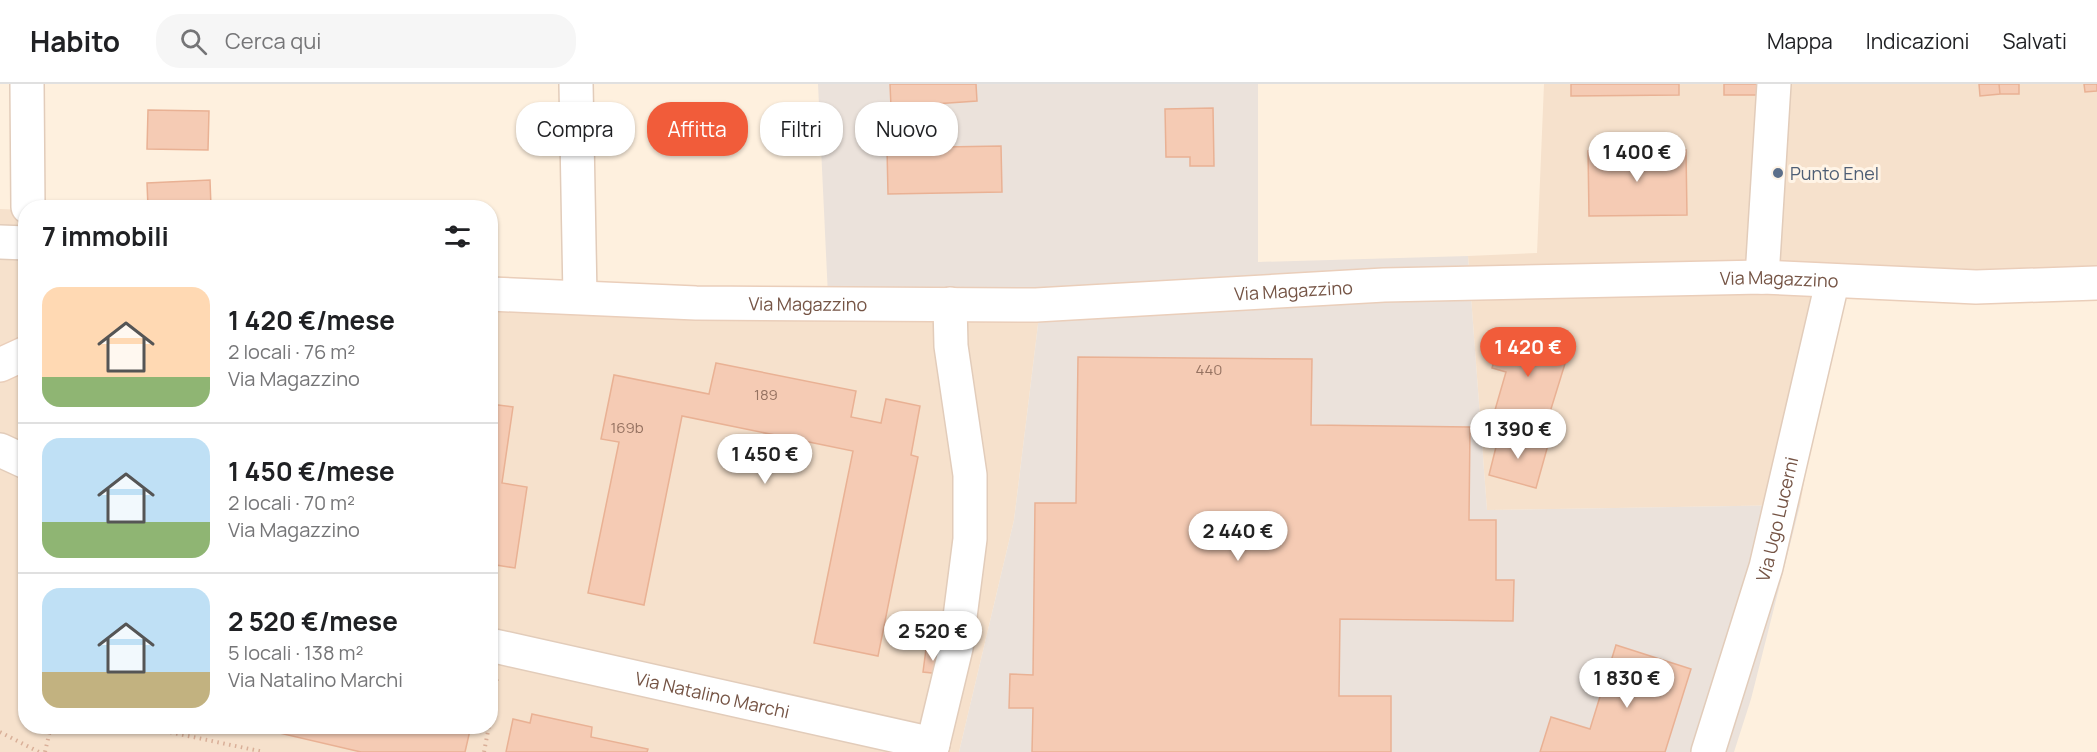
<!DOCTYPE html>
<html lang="it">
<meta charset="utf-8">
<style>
:root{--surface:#fff;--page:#f6f6f6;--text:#202124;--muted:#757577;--line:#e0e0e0;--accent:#f15c3a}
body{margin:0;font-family:Manrope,sans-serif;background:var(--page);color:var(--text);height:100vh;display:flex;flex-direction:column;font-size:22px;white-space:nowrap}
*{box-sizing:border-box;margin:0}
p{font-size:20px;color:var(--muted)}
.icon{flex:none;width:33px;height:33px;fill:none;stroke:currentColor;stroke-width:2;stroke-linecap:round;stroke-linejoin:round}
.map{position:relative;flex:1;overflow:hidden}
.details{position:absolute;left:18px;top:116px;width:480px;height:534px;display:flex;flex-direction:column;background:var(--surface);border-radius:24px;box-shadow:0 2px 4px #0004}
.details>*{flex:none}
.hud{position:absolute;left:516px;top:18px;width:570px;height:54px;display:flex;gap:12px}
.price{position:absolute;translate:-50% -51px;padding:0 14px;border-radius:21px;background:#fff;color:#222;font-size:20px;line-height:39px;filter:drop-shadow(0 2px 3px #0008)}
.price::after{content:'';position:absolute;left:50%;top:36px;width:18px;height:14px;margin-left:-9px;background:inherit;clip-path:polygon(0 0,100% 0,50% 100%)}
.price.active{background:var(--accent);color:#fff}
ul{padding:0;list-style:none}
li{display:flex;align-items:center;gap:18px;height:150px;padding:0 24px}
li+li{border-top:2px solid var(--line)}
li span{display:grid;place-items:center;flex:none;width:168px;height:120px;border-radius:18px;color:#555}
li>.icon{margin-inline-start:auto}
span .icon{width:72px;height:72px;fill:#fffc;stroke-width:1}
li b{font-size:26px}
h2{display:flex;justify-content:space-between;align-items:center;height:72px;padding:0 24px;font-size:26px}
.pill{padding:0 21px;border-radius:24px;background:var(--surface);box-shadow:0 2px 4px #0004;font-size:21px;line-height:54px}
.pill.active{background:var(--accent);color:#fff}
header{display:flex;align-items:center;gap:36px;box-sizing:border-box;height:84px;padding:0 30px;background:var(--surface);border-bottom:2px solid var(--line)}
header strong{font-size:28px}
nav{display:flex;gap:33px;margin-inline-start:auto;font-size:21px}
.search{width:420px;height:54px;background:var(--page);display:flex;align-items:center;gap:15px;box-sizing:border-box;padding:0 21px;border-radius:24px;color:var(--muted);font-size:22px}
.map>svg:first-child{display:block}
</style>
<header>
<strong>Habito</strong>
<div class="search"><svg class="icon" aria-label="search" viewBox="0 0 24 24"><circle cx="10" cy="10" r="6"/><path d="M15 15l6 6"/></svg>Cerca qui</div>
<nav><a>Mappa</a><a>Indicazioni</a><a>Salvati</a></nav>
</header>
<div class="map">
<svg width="2097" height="668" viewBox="0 0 2097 668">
<rect width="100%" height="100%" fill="#fef0de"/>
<!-- residential -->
<path fill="#f6e1cc" d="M1544 0H2097V193L1838 201 1800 421 1487 426 1468 172 1537 169Z
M0 125 25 126 26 642H490L491 209 1041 216 1014 436 959 668H0Z"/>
<!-- industrial -->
<path fill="#ebe2db" d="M818 0H1258V178L1468 172 1487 426 1800 421 1751 615 1734 668H959L1014 436 1041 216 828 212Z"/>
<!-- building -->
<path fill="#f5cbb4" stroke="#e9b194" stroke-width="1.5" d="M890 0H976L977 17 891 23Z
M1571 0H1679V11L1571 12Z
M1724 0H1761V11H1724Z
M1979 0H1999L2000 10 1980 12Z
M1999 0H2019V10H2000Z
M2084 0H2097V7L2085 8Z
M1213 24 1214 82H1190V73H1166L1165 25Z
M148 26 209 27 208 66 147 65Z
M1001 62 1002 108 888 110 887 64Z
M1686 66 1687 131 1589 132 1588 67Z
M210 96 211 123H148L147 99Z
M1502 250 1568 270 1546 341 1495 326 1506 288 1492 284Z
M1078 273 1312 275 1311 341 1470 343 1469 436H1496V496H1514L1513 537 1340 535 1339 612H1391V668H1032L1033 624H1009L1010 590 1033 591 1035 419H1076Z
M716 279 856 307 851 333 881 339 886 315 920 322 911 371 918 373 878 572 814 559 853 367 682 332 644 521 588 509 619 358 601 355 614 291 709 310Z
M490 320 513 323 502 399 527 403 515 484 490 480Z
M1500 347 1548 361 1536 404 1489 391Z
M1616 561 1691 585 1665 668H1540L1551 633 1590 645Z
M926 565 944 567 941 590 923 588Z
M532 630 592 643 591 653 648 665 647 668H506L513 635 530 639Z
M262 642H471L465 668H361L262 645Z"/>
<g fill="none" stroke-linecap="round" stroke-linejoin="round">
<!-- minor casing -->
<g stroke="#e2ccba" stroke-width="36">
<g id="minor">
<path d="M27 0 28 123"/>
<path d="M576 0 580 213"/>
<path d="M0 158 26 159"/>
<path d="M1762 193 1774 0"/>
<path d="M0 366 26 378"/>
<path id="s1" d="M490 561 933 660"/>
<path d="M931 668 956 564 970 455V391L951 262 950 220"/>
<path id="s2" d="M1708 668 1766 483 1832 199"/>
</g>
</g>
<!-- secondary casing -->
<g stroke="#eaceba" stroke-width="36">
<g id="secondary">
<path id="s3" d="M490 210 696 219 1036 221 1384 201 1762 193 1976 203 2097 199"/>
<path d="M0 281 26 269"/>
</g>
</g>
<!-- path -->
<path stroke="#d9af98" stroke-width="4" stroke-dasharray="1.5 4.5" stroke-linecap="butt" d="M490 632 497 594
M141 642 264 668
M0 648 39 668
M45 668 51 642
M484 668 489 642"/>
<!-- minor -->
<use href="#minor" stroke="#fff" stroke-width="33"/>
<!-- secondary -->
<use href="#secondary" stroke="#fff" stroke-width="33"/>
</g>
<!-- markers -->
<circle fill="#5c6f8a" stroke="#fff4e6" stroke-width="2" cx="1778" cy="89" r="6"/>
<g text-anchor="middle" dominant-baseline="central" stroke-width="6" stroke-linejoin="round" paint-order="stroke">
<!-- number labels -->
<g font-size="15" fill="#957261">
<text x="1209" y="285">440</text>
<text x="766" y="310">189</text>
<text x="627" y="343">169b</text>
</g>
<!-- service labels -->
<g font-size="18" fill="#4e5e75" stroke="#fff4e6" text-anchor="start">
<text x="1790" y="89">Punto Enel</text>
</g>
<!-- street labels -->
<g font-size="18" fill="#755445" stroke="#fff4e6">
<text stroke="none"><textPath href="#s3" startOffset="1290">Via Magazzino</textPath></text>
<text stroke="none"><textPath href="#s3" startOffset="804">Via Magazzino</textPath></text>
<text stroke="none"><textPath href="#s3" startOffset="318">Via Magazzino</textPath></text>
<text stroke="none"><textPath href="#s2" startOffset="243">Via Ugo Lucerni</textPath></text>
<text stroke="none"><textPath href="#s1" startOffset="228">Via Natalino Marchi</textPath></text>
</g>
</g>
</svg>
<b class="price" style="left:1637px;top:99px">1 400 €</b>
<b class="price active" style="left:1528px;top:294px">1 420 €</b>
<b class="price" style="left:1518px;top:376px">1 390 €</b>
<b class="price" style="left:765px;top:401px">1 450 €</b>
<b class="price" style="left:1238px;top:478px">2 440 €</b>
<b class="price" style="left:933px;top:578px">2 520 €</b>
<b class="price" style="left:1627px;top:625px">1 830 €</b>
<div class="hud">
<a class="pill">Compra</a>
<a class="pill active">Affitta</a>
<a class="pill">Filtri</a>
<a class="pill">Nuovo</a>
</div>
<section class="details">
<h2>7 immobili<svg class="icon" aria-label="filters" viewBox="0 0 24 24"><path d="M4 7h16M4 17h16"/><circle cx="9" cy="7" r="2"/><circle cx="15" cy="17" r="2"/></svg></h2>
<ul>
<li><span style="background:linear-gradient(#ffd9b3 75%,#8fb573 0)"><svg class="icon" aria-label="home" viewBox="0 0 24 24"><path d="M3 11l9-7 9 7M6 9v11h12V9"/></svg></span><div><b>1 420 €/mese</b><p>2 locali · 76 m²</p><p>Via Magazzino</p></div></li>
<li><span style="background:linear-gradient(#bfe0f5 70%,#8fb573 0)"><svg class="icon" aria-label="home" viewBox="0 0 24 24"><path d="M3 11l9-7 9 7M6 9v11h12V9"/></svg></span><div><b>1 450 €/mese</b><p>2 locali · 70 m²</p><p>Via Magazzino</p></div></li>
<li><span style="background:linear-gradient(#bfe0f5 70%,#c2b280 0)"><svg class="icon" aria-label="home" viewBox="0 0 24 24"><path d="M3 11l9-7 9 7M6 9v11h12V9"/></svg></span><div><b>2 520 €/mese</b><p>5 locali · 138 m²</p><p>Via Natalino Marchi</p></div></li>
</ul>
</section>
</div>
